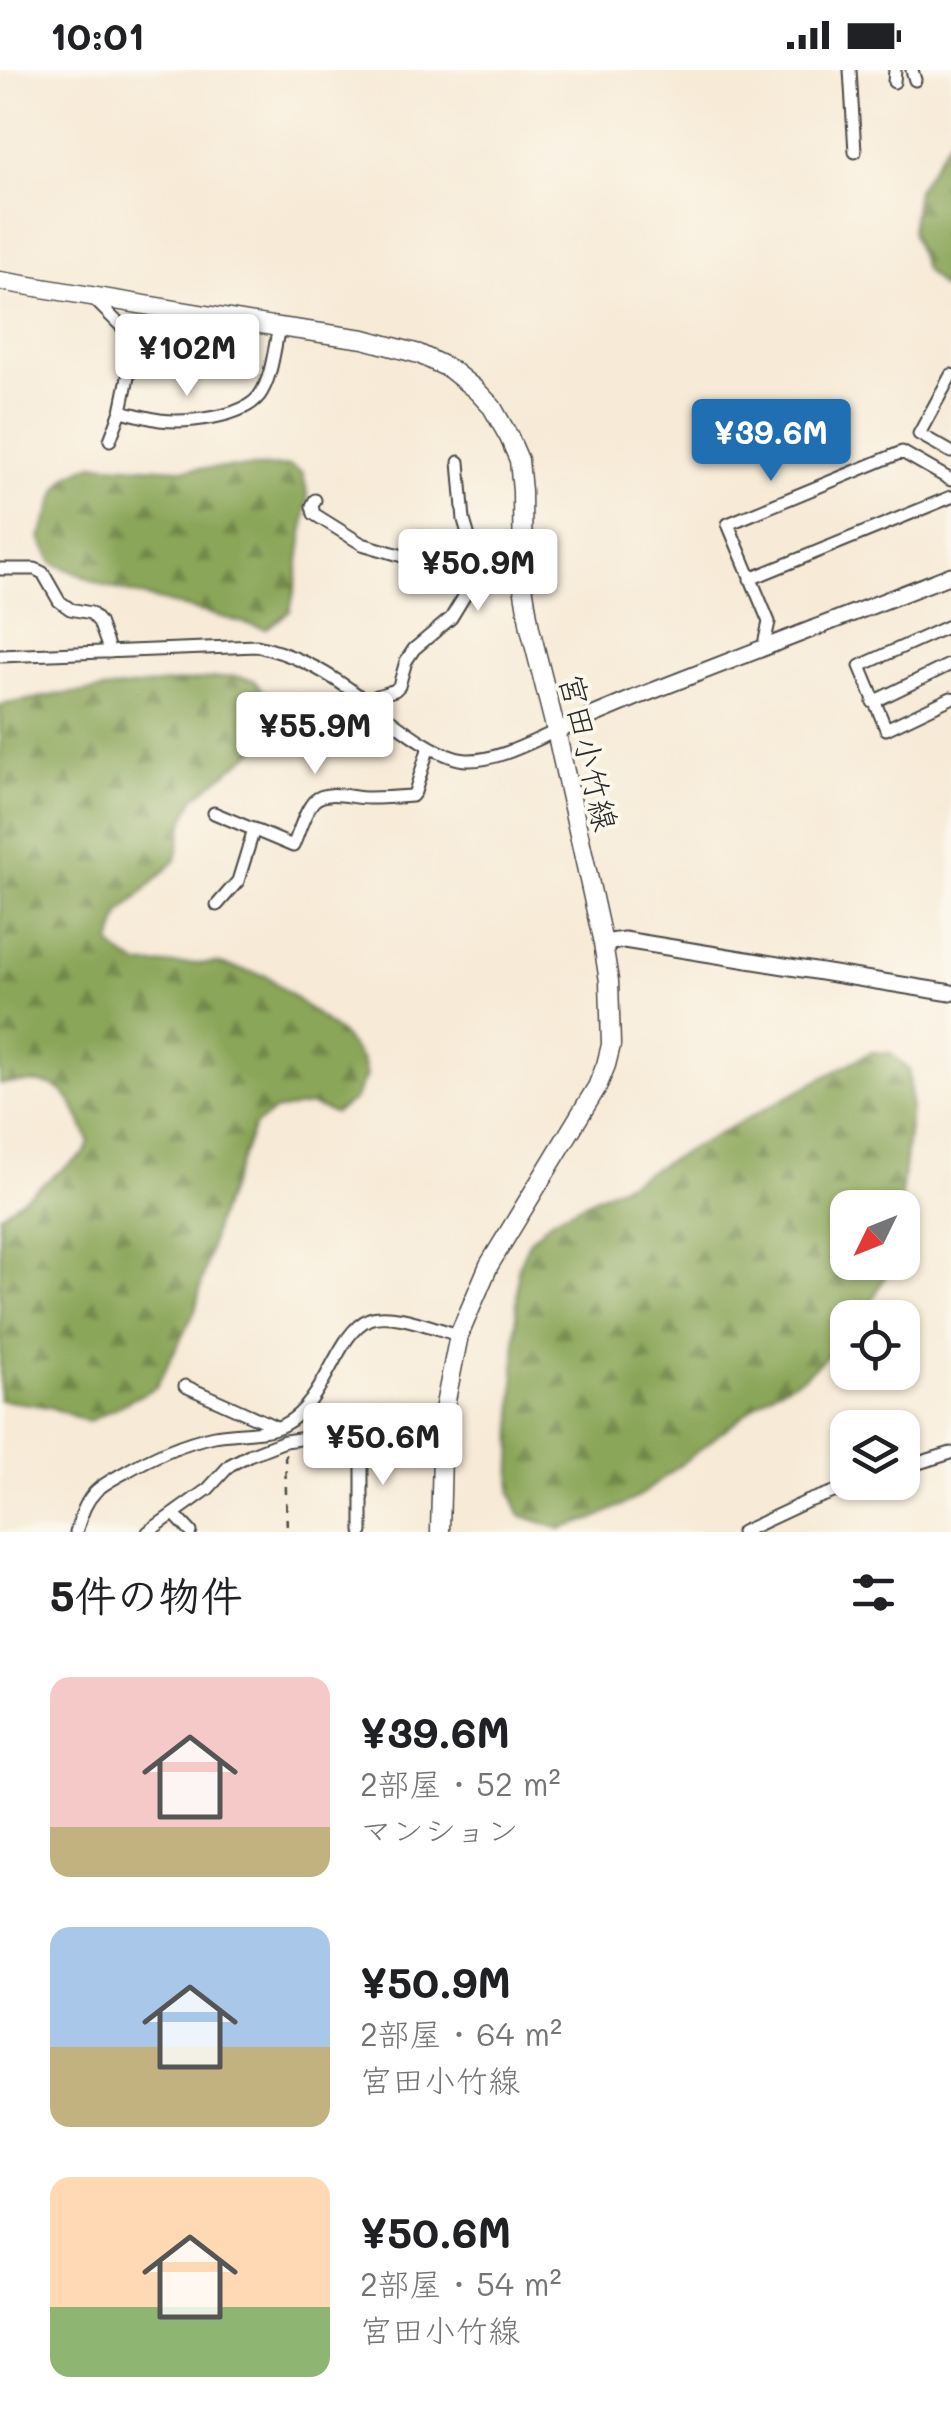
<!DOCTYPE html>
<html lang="ja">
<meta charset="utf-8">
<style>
:root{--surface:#fff;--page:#f6f6f6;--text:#202124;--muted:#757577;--accent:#1f6fb2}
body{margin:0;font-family:Mali,"Klee One",sans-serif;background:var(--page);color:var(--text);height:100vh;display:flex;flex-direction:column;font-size:38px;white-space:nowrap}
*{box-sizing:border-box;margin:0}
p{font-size:32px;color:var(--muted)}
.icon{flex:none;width:55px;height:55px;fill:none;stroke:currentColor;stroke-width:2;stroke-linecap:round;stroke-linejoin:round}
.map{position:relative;height:1462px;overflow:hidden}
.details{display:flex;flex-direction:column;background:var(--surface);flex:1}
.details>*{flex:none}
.needle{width:65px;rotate:227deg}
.controls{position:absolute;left:830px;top:1120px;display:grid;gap:20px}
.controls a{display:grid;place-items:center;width:90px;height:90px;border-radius:20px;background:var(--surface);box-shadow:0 2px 8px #0004;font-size:50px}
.price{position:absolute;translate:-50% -85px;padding:0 22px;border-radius:10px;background:#fff;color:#222;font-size:32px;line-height:65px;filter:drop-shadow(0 2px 5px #0008)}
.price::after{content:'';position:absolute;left:50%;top:60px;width:30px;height:22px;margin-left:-15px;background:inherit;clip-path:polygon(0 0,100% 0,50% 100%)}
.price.current{background:var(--accent);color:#fff}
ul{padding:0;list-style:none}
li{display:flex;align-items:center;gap:30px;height:250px;padding:0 50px}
li span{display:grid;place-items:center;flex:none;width:280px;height:200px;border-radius:20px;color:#555}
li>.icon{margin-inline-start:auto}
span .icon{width:120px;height:120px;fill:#fffc;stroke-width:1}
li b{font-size:42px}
h2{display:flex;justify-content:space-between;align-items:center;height:120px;padding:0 50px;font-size:42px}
.status{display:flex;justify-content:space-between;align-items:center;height:70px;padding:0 50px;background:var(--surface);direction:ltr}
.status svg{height:28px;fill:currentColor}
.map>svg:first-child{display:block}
</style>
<div class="status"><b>10:01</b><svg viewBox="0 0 49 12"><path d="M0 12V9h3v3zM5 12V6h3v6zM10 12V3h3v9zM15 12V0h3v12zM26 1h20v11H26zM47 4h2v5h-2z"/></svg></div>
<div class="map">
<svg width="951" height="1462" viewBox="0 0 951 1462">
<defs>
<pattern id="forest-firs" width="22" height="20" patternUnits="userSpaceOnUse" patternTransform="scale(2.5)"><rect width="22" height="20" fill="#8aa658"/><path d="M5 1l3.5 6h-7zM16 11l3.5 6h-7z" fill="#718749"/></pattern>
</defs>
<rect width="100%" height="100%" fill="#fbf7ec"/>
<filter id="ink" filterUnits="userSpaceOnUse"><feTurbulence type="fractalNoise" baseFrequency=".01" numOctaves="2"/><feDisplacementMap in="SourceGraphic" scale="20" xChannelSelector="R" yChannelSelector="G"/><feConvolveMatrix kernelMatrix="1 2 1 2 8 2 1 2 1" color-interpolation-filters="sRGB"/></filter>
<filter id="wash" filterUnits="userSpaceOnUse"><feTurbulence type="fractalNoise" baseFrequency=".0048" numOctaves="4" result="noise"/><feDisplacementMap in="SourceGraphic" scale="40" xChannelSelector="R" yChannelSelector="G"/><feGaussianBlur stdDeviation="2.25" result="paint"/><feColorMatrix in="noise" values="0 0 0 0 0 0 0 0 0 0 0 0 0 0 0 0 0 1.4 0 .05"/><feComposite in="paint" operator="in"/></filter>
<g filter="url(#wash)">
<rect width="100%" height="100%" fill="#f7ead6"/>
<!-- forest -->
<path fill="url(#forest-firs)" stroke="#5a6842" stroke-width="2.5" d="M951 67V224L946 222 924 199 911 161 917 120Z
M92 394 180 399 290 396 303 403 308 427 296 513 290 541 266 559 105 516 53 493 40 468 58 419 68 406Z
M234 606 254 610C269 631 284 640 273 666L195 727 184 750 176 790 120 844 111 874 119 883 140 895 216 893 267 906 341 964 362 990 366 1006 354 1030 334 1043 310 1035 274 1041 254 1056 216 1153 195 1241 156 1317 88 1352 50 1337 0 1330V1145L85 1083 89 1071C65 1013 62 1009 0 1014V635L55 625Z
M871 982 891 983 909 1000 911 1037 900 1137 848 1138V1192L892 1193 864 1247 848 1248 847 1269 803 1307 773 1322 639 1427 594 1449 560 1459 520 1445 511 1423 518 1197 530 1170 552 1149 638 1107Z"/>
</g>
<g filter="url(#ink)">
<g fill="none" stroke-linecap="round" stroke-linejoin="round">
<!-- street casing -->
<g stroke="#4a4845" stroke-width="15">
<path id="street" d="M850 0 855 82
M912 0 915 10
M894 12 895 0
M93 228 132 267 134 278 121 341
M951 305 919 364 951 382
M110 370 121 341C134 344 147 348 160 350 186 353 242 348 259 326 272 308 274 279 279 257
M315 430 312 436 314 444 362 474 471 506
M0 499H35L43 503 59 531 70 539 91 543 99 552 110 582
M750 509 951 427
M951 555 860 596 886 659 951 628
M763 579 769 552 728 454 902 382 951 410
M0 586 257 576C292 584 318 597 348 618 377 638 433 689 467 690 497 691 529 673 556 661
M365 630 395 620 399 616 406 591 414 579 451 548 465 525 471 506 474 484 464 450 459 392
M873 632 951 594
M214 743 293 776C299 763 304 742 314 731 327 718 354 729 370 728 384 728 398 727 412 726L415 722 429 676
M217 835 238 811 254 759
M185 1316 274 1356
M902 1398 951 1383
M174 1444 191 1462
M76 1462C81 1447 84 1433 96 1421 103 1414 113 1409 122 1404 151 1387 181 1373 214 1366 235 1362 265 1364 283 1355 327 1333 334 1265 369 1249 392 1240 435 1259 459 1265
M148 1462 208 1419 230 1395 249 1385 285 1371 313 1367 442 1386
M362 1462V1374
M742 1462 806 1432 862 1412"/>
</g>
<!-- secondary casing -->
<g stroke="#4a4845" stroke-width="19">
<path id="secondary" d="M556 661 637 627 951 505
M603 873 624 870 951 923"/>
</g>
<!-- primary casing -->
<g stroke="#4a4845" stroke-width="21">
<path id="primary" d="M0 211 279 257 364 269 419 284 450 299 476 320 492 337 509 367 519 390 522 421 523 516 530 558 556 661 603 873 609 911 611 975 606 995 597 1017 489 1195 459 1265 443 1345 440 1462"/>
</g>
<!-- path -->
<path stroke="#4a4845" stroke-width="2.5" stroke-dasharray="8 8" stroke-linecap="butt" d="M285 1384 287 1462"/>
<!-- street -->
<use href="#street" stroke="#fff" stroke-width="11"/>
<!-- secondary -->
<use href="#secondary" stroke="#fff" stroke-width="15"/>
<!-- primary -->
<use href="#primary" stroke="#fff" stroke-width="18"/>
</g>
</g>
<g text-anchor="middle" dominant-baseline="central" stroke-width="8" stroke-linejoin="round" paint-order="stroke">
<!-- street labels -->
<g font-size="32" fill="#2b2b2b" stroke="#fbf7ec">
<text transform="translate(590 682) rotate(77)">宮田小竹線</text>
</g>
</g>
</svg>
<div class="controls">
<a><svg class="needle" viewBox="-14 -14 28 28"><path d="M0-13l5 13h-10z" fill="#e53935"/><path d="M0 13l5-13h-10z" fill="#757577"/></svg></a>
<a><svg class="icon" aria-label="locate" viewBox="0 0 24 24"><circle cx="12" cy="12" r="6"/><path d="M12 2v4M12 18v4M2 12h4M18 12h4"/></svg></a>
<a><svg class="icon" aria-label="layers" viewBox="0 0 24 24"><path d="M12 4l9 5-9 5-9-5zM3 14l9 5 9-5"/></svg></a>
</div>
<b class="price" style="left:187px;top:329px">¥102M</b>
<b class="price current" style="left:771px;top:414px">¥39.6M</b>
<b class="price" style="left:478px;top:544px">¥50.9M</b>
<b class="price" style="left:315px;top:707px">¥55.9M</b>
<b class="price" style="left:383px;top:1418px">¥50.6M</b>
</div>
<section class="details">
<h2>5件の物件<svg class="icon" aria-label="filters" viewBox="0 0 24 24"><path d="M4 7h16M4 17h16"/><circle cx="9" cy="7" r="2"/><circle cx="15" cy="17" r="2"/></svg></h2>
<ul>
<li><span style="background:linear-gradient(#f6c9c9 75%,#c2b280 0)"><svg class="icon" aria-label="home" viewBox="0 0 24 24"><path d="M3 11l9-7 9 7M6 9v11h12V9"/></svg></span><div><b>¥39.6M</b><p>2部屋 · 52 m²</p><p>マンション</p></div></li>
<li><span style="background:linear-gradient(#a9c7e8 60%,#c2b280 0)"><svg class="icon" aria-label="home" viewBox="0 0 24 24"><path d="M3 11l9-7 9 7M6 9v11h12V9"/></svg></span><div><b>¥50.9M</b><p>2部屋 · 64 m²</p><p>宮田小竹線</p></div></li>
<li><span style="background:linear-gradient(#ffd9b3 65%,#8fb573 0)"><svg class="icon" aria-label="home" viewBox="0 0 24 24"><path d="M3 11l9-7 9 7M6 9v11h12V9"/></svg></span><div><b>¥50.6M</b><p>2部屋 · 54 m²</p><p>宮田小竹線</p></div></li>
</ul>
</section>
